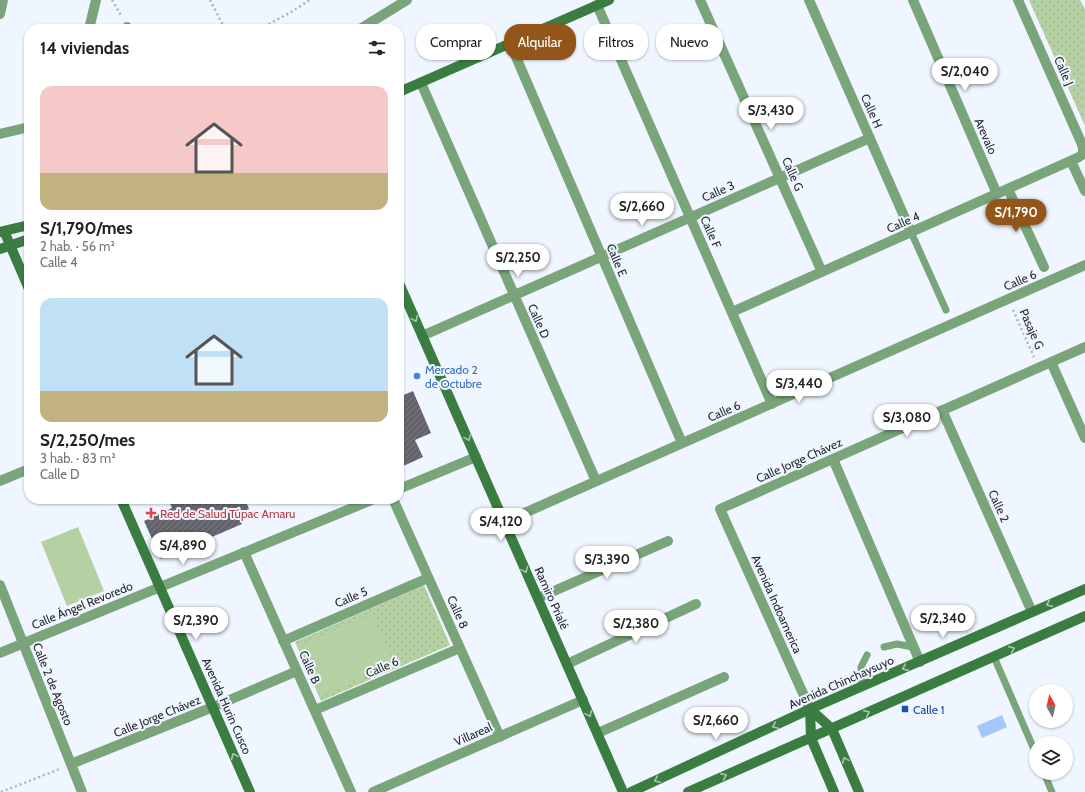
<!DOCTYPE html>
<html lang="es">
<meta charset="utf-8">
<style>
:root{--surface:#fff;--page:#f2f2f2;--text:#202124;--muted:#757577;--accent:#93561a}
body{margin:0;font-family:Cabin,sans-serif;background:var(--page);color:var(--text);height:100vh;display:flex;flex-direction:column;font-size:15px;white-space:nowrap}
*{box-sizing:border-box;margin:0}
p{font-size:13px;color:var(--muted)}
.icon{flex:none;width:22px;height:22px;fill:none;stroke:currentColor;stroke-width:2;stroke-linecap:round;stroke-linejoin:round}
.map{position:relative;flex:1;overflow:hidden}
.side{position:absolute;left:24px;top:24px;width:380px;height:480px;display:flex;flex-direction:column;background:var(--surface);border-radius:16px;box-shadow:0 1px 3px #0004}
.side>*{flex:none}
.banner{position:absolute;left:416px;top:24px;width:380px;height:36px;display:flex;gap:8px}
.needle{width:26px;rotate:352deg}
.fabs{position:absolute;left:1029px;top:684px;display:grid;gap:8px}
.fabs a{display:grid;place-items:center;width:44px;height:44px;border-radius:50%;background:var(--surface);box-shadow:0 1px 3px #0004;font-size:20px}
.price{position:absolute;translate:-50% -34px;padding:0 9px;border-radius:14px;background:#fff;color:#222;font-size:13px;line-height:26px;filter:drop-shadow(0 1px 2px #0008)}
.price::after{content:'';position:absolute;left:50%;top:24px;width:12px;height:9px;margin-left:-6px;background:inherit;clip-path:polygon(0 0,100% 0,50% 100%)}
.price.selected{background:var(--accent);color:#fff}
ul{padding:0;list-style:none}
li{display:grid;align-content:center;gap:8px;height:212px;padding:0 16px}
li span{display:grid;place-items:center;height:124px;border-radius:12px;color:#555}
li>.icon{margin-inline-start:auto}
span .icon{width:72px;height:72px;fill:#fffc;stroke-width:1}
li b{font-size:17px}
h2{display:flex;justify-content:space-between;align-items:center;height:48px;padding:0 16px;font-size:17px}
.tag{padding:0 14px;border-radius:16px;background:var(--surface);box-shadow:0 1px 3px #0004;font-size:14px;line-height:36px}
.tag.selected{background:var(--accent);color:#fff}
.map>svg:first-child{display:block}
</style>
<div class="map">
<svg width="1085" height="792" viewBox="0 0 1085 792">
<defs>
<pattern id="grass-dots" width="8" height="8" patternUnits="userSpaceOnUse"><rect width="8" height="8" fill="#b5d0a3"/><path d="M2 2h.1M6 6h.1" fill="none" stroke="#9cb38d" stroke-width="1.8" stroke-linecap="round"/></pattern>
<pattern id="building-hatch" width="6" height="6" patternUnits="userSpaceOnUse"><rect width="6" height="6" fill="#64636c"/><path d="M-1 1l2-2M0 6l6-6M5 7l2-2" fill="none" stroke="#7a7a81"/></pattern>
</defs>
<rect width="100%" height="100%" fill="#eff6ff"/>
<!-- grass -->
<path fill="url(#grass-dots)" d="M1029 0H1080L1085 9V126Z
M424 585 450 645 321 701 295 642Z"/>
<!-- pitch -->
<path fill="#b5d0a3" d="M78 527 104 591 67 606 41 542Z
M372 614 394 664 322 695 300 645Z"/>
<!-- water -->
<path fill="#a2c8fe" d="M1002 715 1007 727 982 738 977 726Z"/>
<!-- building -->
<path fill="url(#building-hatch)" d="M413 391 431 433 415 440 423 457 399 468V397Z
M168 499H245L249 509 238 514 242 524 161 559 144 521 172 508Z"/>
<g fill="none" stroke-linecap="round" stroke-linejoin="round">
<!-- path -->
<path stroke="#adb3ba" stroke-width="2.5" stroke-dasharray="2 3" stroke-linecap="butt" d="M112 0 122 17
M210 0 225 29
M260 29 291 12 310 0
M1013 310 1034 357
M1 792 60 769"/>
<!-- lane -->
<path stroke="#7aa57b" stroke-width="7" d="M911 232 946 310
M884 647 897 644 913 647
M994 657 1036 754
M862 687 861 667 867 655
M1044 773 1052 792"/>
<!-- street -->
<path stroke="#7aa57b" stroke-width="10" d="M700 0 822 272
M809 0 911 232
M913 0 997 194
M597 5 772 404
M0 14 3 0
M127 27 128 29
M89 29 96 0
M360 29 407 0
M510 43 682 443
M421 83 596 481
M0 134 29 127
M1071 161 1085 191
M1008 189 1044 267
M732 312 1079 157 1083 154V148L1081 142 1018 0
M422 336 870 138
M1051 362 1085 438
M942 410 1032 612
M833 459 920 662
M0 481 29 469
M399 489 476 457
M393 499 500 737
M504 522 1085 265
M244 552 351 792
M0 585 82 792
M538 598 668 541
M283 641 428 578
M0 653 374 499
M567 664 696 604
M810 709 720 509 1085 347
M315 710 460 648
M598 733 724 677
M71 764 213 707 297 671
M373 792 583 700"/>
<!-- secondary -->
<path stroke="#3b7c40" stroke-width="10" d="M399 92 609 0
M4 231 29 289
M0 232 29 225
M0 249 29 239
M399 283 623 792
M121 499 250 792
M810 709 832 729 859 792
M810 709 811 738 834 792
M631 792 810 709 1085 589
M688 792 1085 616"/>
</g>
<!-- one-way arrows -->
<defs><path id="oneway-chevron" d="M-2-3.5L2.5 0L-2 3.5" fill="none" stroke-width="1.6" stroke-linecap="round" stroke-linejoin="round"/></defs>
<g stroke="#a7c5b3">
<use href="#oneway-chevron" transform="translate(415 319) rotate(66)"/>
<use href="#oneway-chevron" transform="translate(468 438) rotate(66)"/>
<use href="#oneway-chevron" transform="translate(525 570) rotate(66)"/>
<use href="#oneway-chevron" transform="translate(1049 604) rotate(156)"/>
<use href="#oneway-chevron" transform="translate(1012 649) rotate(-24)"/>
<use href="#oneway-chevron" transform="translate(905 668) rotate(156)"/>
<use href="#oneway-chevron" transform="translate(867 713) rotate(-24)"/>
<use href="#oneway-chevron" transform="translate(589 714) rotate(66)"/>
<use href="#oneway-chevron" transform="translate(775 726) rotate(155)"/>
<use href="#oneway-chevron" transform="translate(234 756) rotate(-114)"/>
<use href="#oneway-chevron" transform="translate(845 760) rotate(-114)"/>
<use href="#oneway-chevron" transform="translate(724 776) rotate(-24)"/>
<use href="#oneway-chevron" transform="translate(657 780) rotate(155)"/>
</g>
<!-- markers -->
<circle fill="#3f7fe0" stroke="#eff6ff" stroke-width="1.5" cx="417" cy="376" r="4"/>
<path fill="#e0444e" stroke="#eff6ff" stroke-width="1.5" d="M149 507h4v4h4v4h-4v4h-4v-4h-4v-4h4z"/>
<rect fill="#1a4fb4" stroke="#eff6ff" stroke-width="1.5" x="901" y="705" width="8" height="8" rx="2"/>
<g text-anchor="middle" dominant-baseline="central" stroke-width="4" stroke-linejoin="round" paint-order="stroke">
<!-- street labels -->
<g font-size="12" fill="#282b2e" stroke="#eff6ff">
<text transform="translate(1064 71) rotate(66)">Calle J</text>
<text transform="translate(872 111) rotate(66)">Calle H</text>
<text transform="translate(986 136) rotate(66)">Arevalo</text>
<text transform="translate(793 174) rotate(66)">Calle G</text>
<text transform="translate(718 191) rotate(-24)">Calle 3</text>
<text transform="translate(903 222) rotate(-24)">Calle 4</text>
<text transform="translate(711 232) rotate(66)">Calle F</text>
<text transform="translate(617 260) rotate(67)">Calle E</text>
<text transform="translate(1020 280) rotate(-24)">Calle 6</text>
<text transform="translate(539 321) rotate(66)">Calle D</text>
<text transform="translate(1032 329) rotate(66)">Pasaje G</text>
<text transform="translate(724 411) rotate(-24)">Calle 6</text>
<text transform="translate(799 460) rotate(-24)">Calle Jorge Chávez</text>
<text transform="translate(999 506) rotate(66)">Calle 2</text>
<text transform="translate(351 597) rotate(-23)">Calle 5</text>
<text transform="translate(552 598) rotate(66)">Ramiro Prialé</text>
<text transform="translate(777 604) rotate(66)">Avenida Indoamerica</text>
<text transform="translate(82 605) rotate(-22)">Calle Ángel Revoredo</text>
<text transform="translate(458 612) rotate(66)">Calle 8</text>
<text transform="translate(310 667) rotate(66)">Calle B</text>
<text transform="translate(382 667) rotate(-23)">Calle 6</text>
<text transform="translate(841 682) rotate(-24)">Avenida Chinchaysuyo</text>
<text transform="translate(53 684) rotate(68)">Calle 2 de Agosto</text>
<text transform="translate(227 706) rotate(66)">Avenida Hurin Cusco</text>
<text transform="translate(157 716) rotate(-22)">Calle Jorge Chávez</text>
<text transform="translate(473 734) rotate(-24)">Villareal</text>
</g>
<!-- shop labels -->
<g font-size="12" fill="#366cbe" stroke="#eff6ff" text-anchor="start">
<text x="425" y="369">Mercado 2<tspan x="425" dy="14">de Octubre</tspan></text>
</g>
<!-- health labels -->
<g font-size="12" fill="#be3a42" stroke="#eff6ff" text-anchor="start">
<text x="160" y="513">Red de Salud Túpac Amaru</text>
</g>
<!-- transit labels -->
<g font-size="12" fill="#164399" stroke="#eff6ff" text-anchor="start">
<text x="913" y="709">Calle 1</text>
</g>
</g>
</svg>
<div class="fabs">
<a><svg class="needle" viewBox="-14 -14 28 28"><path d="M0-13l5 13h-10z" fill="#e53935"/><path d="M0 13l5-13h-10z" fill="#757577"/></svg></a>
<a><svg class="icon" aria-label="layers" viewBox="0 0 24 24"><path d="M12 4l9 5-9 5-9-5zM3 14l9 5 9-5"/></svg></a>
</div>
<b class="price" style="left:965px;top:92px">S/2,040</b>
<b class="price" style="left:771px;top:131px">S/3,430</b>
<b class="price" style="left:642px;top:227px">S/2,660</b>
<b class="price selected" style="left:1016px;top:233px">S/1,790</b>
<b class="price" style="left:518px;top:278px">S/2,250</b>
<b class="price" style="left:799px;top:404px">S/3,440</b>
<b class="price" style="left:907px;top:438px">S/3,080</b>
<b class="price" style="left:501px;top:542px">S/4,120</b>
<b class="price" style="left:183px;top:566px">S/4,890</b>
<b class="price" style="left:607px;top:580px">S/3,390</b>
<b class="price" style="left:943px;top:639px">S/2,340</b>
<b class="price" style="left:196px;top:641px">S/2,390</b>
<b class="price" style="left:636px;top:644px">S/2,380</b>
<b class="price" style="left:716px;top:741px">S/2,660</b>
<div class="banner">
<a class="tag">Comprar</a>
<a class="tag selected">Alquilar</a>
<a class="tag">Filtros</a>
<a class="tag">Nuevo</a>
</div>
<section class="side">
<h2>14 viviendas<svg class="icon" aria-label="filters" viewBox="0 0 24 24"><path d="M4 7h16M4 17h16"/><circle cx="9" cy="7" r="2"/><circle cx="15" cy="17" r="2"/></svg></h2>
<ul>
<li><span style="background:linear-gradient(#f6c9c9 70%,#c2b280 0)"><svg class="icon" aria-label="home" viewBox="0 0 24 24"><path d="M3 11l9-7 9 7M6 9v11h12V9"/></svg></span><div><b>S/1,790/mes</b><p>2 hab. · 56 m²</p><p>Calle 4</p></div></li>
<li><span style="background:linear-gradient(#bfe0f5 75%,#c2b280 0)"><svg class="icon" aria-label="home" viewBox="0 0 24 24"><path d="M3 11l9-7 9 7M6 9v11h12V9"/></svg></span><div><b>S/2,250/mes</b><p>3 hab. · 83 m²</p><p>Calle D</p></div></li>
</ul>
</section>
</div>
